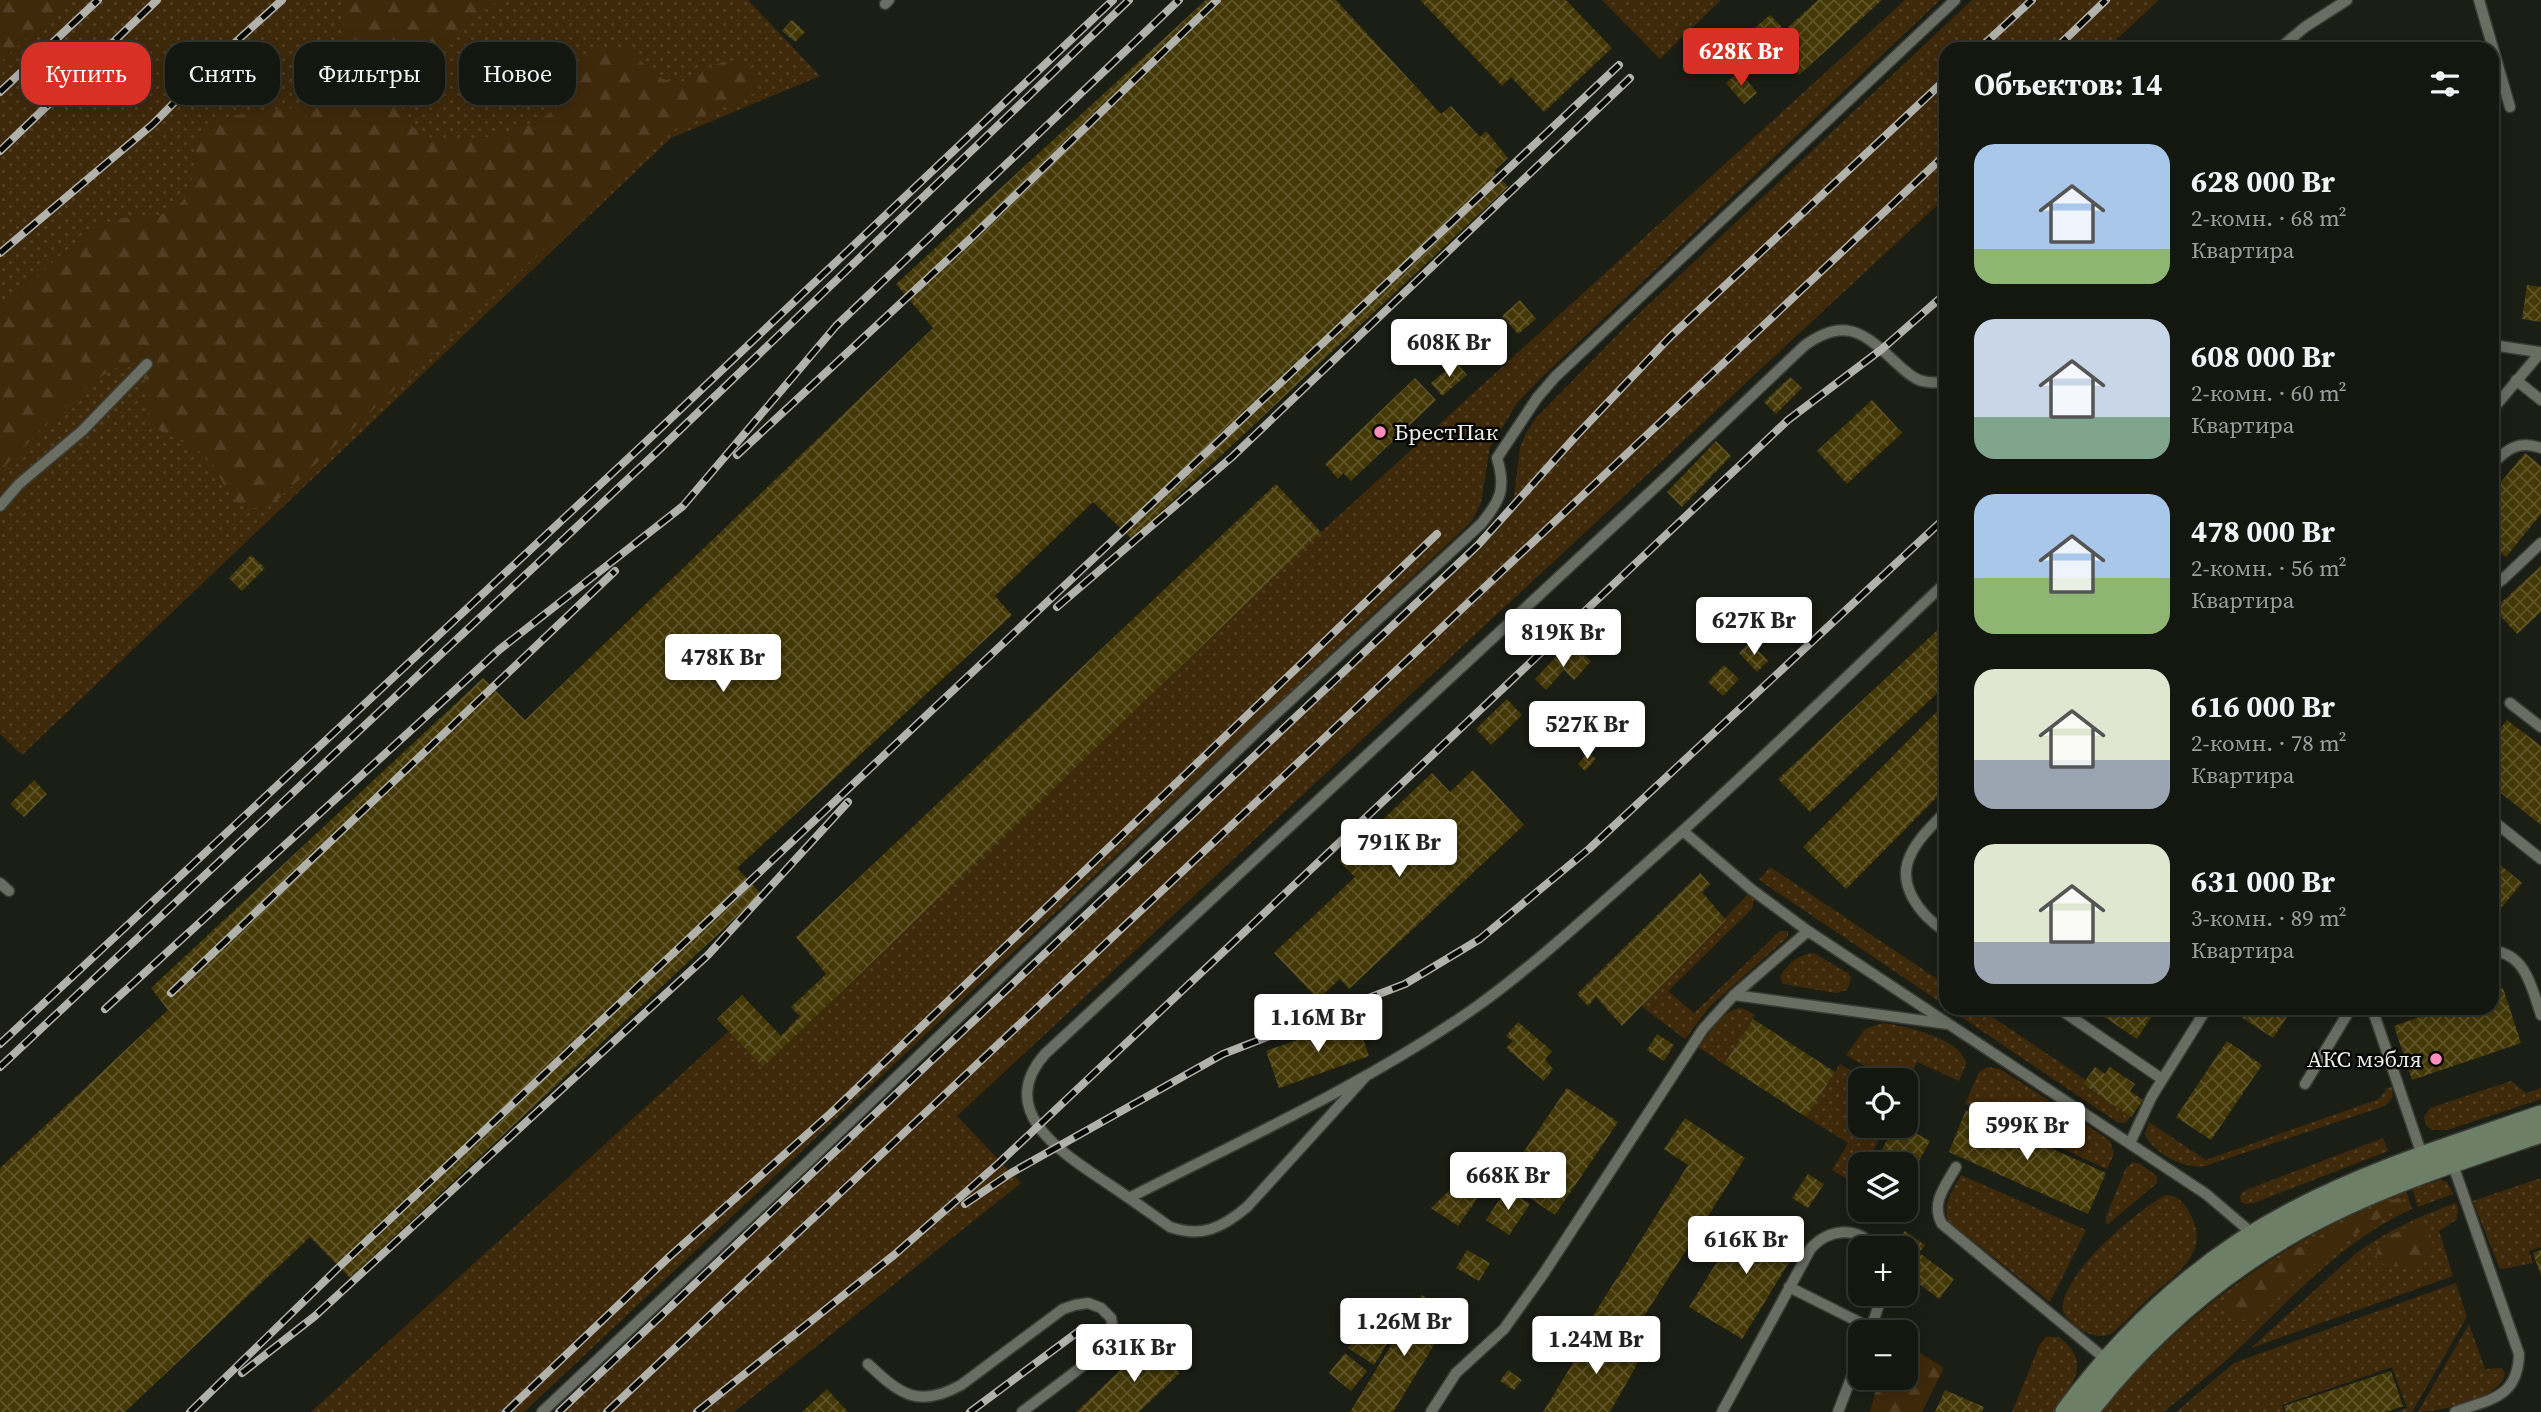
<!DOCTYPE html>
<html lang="ru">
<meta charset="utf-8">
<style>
:root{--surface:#141610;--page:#21231e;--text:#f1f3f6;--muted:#9d9f9f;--line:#333530;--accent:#d93025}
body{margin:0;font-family:"Source Serif 4",serif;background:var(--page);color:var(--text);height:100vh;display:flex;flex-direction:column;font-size:26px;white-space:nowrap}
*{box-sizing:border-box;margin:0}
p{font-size:23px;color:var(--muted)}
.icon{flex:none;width:38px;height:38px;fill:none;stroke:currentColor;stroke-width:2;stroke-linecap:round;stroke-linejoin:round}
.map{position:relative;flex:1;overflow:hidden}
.drawer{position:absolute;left:1939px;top:42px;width:560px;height:973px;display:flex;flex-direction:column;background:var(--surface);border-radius:21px;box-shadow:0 4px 18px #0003,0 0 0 2px var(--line)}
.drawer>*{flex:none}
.hud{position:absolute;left:21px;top:42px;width:665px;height:63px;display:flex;gap:14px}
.fabs{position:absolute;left:1848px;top:1068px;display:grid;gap:14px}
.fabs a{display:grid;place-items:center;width:70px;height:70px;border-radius:14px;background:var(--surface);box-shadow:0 4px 18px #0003,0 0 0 2px var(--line);font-size:35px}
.price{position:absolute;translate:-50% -60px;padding:0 16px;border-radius:7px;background:#fff;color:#222;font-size:23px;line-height:46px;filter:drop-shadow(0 2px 4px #0008)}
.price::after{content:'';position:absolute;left:50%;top:42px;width:21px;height:16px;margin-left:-10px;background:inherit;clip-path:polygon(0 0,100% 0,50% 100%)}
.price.current{background:var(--accent);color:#fff}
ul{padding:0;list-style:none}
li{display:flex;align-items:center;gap:21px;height:175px;padding:0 35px}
li span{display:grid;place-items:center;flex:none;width:196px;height:140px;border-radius:21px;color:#555}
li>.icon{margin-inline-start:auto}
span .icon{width:84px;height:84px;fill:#fffc;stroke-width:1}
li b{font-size:30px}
h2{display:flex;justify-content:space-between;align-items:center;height:84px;padding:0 35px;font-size:30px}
.tag{padding:0 24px;border-radius:21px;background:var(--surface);box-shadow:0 4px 18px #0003,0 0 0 2px var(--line);font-size:24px;line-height:63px}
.tag.current{background:var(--accent);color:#fff}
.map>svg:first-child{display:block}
</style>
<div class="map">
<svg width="2541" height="1412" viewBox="0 0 2541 1412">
<defs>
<pattern id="grass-dots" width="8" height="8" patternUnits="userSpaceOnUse" patternTransform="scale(1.75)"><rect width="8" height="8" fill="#3f290b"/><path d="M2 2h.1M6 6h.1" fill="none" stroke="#523e23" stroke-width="1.8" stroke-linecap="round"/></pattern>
<pattern id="forest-firs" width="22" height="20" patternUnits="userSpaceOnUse" patternTransform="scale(1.75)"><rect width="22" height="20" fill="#3f290b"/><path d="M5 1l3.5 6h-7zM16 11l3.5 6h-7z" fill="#523e23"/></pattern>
<pattern id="building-cross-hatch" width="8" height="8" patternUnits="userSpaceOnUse" patternTransform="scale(1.75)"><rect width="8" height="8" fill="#443806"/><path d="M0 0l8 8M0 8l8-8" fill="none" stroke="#5f552a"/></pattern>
</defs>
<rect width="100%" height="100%" fill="#1b1e15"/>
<!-- grass -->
<path fill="url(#grass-dots)" d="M0 0H748L820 76 671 138 22 755 0 734Z
M1602 0H1721L1660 59Z
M1905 0H1940L1542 377 1518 402 1490 447 1481 503 1472 521 524 1412H311L729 1031 763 1067 1321 532Z
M1972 0H2159L2106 49H1946V197L957 1116 1021 1183 734 1412H559L1478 545 1504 516 1514 496 1520 448 1526 433 1536 418 1629 323Z
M1770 867 1946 985V1006L1759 880Z
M1748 894 1754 899 1752 909 1668 991 1694 1013 1780 931H1788V937L1710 1006 1685 1039 1641 1006Z
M1814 953 1849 974 1851 979 1847 990 1836 993 1783 984 1780 977C1786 965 1800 953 1814 953Z
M1742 1008 1755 1015 1724 1064 1698 1047C1710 1033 1722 1009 1742 1008Z
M1948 1008H1979L2086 1080 2084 1085 2131 1117 2125 1123 2117 1122Z
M1883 1023C1904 1026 1962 1038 1966 1064L1959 1081 1917 1062 1906 1087V1080H1889L1846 1055 1865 1029Z
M1840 1064 1867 1080H1860V1125H1887L1866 1164H1860V1174L1855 1184 1832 1170 1848 1143 1806 1117Z
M1988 1067 2000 1069 2053 1103 2034 1136 1965 1104 1979 1072Z
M2511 1081 2526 1093 2541 1088V1099L2447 1130H2433L2427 1127 2424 1117 2430 1108Z
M2392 1087 2393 1097 2385 1106 2205 1166C2185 1169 2153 1154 2145 1134L2149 1122 2206 1160 2379 1099 2387 1088Z
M2062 1108 2110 1141 2114 1154 2107 1169 2044 1140Z
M2383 1138 2388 1151 2254 1203 2246 1204 2241 1202 2240 1195 2246 1190Z
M2133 1162 2140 1164 2157 1176V1183L2107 1225 2105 1219 2126 1168Z
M1961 1175 2086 1230 2050 1302 1948 1221C1942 1203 1953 1190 1961 1175Z
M2541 1178V1247L2529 1251 2533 1263 2502 1269 2499 1267 2473 1201Z
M2441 1180 2447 1182 2453 1194 2418 1207 2412 1188Z
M2406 1190 2412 1209C2341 1241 2290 1300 2234 1353 2212 1374 2187 1392 2164 1412H2101C2183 1312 2287 1238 2406 1190Z
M2166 1195C2178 1195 2185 1204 2190 1214 2212 1253 2175 1274 2150 1297 2137 1309 2125 1323 2111 1334 2092 1341 2076 1328 2063 1313 2056 1278 2137 1210 2166 1195Z
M2456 1203 2458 1211 2456 1220 2439 1231 2453 1276 2251 1348 2355 1254C2387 1231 2419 1216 2456 1203Z
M2456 1283 2467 1317 2412 1412H2396L2407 1408 2392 1367 2282 1405 2284 1412H2176L2234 1363Z
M2469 1324 2485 1369 2501 1368 2505 1373C2502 1398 2440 1412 2418 1412Z
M2046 1337H2059C2093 1363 2072 1384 2054 1412H2012L2040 1344Z"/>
<!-- forest -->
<path fill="url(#forest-firs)" d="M0 0H67L0 63Z
M345 0H501C475 14 400 72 402 105 404 122 417 133 432 138 464 148 540 129 561 103 567 95 568 88 571 79 576 65 596 47 611 46 639 43 646 83 678 82 702 81 721 49 746 65 754 70 757 77 759 86L753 94 744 100 686 122 659 140 271 506C260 508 250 510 240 504 226 497 219 469 205 456 188 441 165 437 149 423L144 376C136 370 130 365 120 367 92 374 24 448 0 471V313C33 282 73 235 116 220 138 213 164 221 181 203 202 180 185 146 210 126 222 116 241 114 255 113 266 111 277 112 287 109 315 101 342 65 345 37 346 26 343 13 345 0Z
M2397 1198 2403 1199 2402 1207 2378 1219 2365 1230 2344 1239 2299 1277 2263 1313 2246 1320 2231 1318 2227 1315 2224 1303 2229 1293 2258 1271 2339 1225Z
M2409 1226C2449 1222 2436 1282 2381 1263L2376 1256 2378 1246 2391 1235Z
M1914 1349 1944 1368 1922 1412H1870L1877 1385 1881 1377H1906V1352Z"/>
<!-- building -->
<path fill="url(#building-cross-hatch)" d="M1206 0H1336L1441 114 1451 106 1480 137 1486 131 1508 158 1494 171 1508 187 1132 539 1093 502 995 596 1012 615 737 868 761 894 350 1278 310 1237 125 1412H0V1168L168 1010 151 988 483 678 525 720 933 328 896 284Z
M1420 0H1566L1612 48 1544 112 1511 77 1502 86Z
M1818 0H1882L1799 75 1752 30 1770 15 1785 30Z
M792 20 805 32 795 42 782 31Z
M1739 71 1757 93 1744 104 1726 83Z
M2527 285 2541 287V322L2522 319Z
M1520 300 1536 319 1518 334 1502 316Z
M1456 362 1467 375 1442 396 1431 383Z
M1790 377 1802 388 1776 414 1764 402Z
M1415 378 1436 400 1351 481 1343 473 1338 479 1325 464Z
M1872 400 1902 433 1847 484 1817 451Z
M1716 441 1731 456 1682 507 1667 492Z
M2525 453 2541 466V514L2506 557 2492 546V493Z
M1276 484 1321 532 763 1067 717 1019 742 995 781 1036 800 1016 791 1007 826 974 796 937Z
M251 555 265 568 242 591 229 578Z
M2541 566V612L2517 634 2494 609Z
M1946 622V685L1810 812 1778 779Z
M1750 642 1768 661 1757 672 1739 653Z
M1577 648 1591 661 1574 680 1564 670 1546 690 1535 679 1556 657 1563 663Z
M1724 665 1739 679 1723 696 1708 682Z
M1507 699 1522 715 1491 745 1476 729Z
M1946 702V788L1846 889 1803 847Z
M2507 720 2541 746V825L2492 786V739Z
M1588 752 1596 759 1585 771 1578 764Z
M1473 770 1524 825 1349 989 1340 979 1318 999 1274 953 1355 877 1339 861 1432 773 1450 792Z
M34 780 47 794 24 817 10 804Z
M2492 858 2522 883 2502 907 2492 899Z
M1700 873 1710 884 1702 892 1726 920 1622 1026 1596 997 1588 1006 1577 994Z
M2503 988 2521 1043 2412 1080 2394 1026 2445 1008H2492V992Z
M2091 1008H2157L2137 1039Z
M2242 1008H2293L2273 1038 2238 1015Z
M1356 1019 1369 1056 1279 1088 1266 1051Z
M1753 1019 1835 1072 1806 1117 1724 1064Z
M1518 1022 1552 1051 1545 1059 1553 1069 1544 1081 1506 1048 1513 1041 1506 1036Z
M1657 1034 1674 1045 1664 1061 1647 1050Z
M2227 1041 2262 1065 2211 1140 2176 1117Z
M2095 1067 2105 1074 2110 1067 2135 1084 2130 1091 2143 1100 2131 1117 2083 1084Z
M1567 1088 1618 1122 1555 1215 1504 1181Z
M1966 1110 2106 1173 2088 1214 1949 1152Z
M1685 1118 1745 1158 1628 1341 1593 1316 1688 1165 1664 1149Z
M1895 1125H1901L1930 1141 1906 1185V1164H1874Z
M1472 1169 1490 1181 1458 1226 1431 1208Z
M1808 1174 1824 1184 1808 1208 1792 1198Z
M1506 1189 1530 1204 1509 1235 1486 1220Z
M1766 1216 1804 1238 1742 1339 1689 1307 1739 1226 1755 1235Z
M1905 1231 1925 1245 1914 1260 1906 1254V1248L1895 1245Z
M1467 1250 1490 1263 1479 1281 1456 1268Z
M2541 1250V1276L2533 1253Z
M1921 1254 1954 1279 1939 1299 1906 1274Z
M1422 1295 1453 1314 1393 1412H1350Z
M1363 1325 1389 1341 1374 1365 1348 1348Z
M1595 1327 1643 1354 1610 1412H1543Z
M1150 1342 1180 1373 1139 1412H1076Z
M1345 1353 1367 1371 1351 1391 1329 1373Z
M1508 1370 1522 1380 1514 1390 1500 1381Z
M2391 1371 2403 1406 2387 1412H2286L2284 1406Z
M827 1389 848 1412H802Z
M1945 1390 1984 1407 1982 1412H1935Z"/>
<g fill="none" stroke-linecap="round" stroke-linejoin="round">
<!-- service casing -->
<g stroke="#393b35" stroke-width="13">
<path id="service" d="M2479 0 2510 107
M885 4 889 0
M2279 49 2305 27 2347 0
M2492 345 2539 352
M2516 380 2541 400
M2492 410 2541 352
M2492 465C2506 449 2519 440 2541 448
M0 506 19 484 82 431 147 364
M2492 587 2502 580 2541 543
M2510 703 2541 727
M1946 811C1934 824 1919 837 1911 854 1895 885 1921 916 1946 932
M2492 820 2541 859
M1683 831 1751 889 1808 931 2206 1194 2253 1234
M0 883 9 891
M2492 951C2526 953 2532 989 2541 1015
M1734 995 1948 1024
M2058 1008 2162 1079
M2372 1008 2423 1158
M1367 1075 1247 1207C1222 1228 1202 1238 1170 1227 1149 1212 1128 1197 1107 1183 1064 1154 994 1112 1045 1054L1662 481 1804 346C1842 318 1862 330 1893 360 1901 367 1909 376 1919 380 1928 383 1937 383 1946 382
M2305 1084 2351 1008
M2130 1143 2152 1096 2207 1008
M2452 1162 2519 1354C2518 1398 2490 1399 2455 1412
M1956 1167C1946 1185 1930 1203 1942 1224L2109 1362
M1129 1198C1246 1138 1368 1083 1476 1007 1533 966 1585 918 1638 871 1743 778 1844 679 1946 582
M1789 1287 1871 1328
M1870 1331 1883 1293
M868 1364C900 1394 918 1409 961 1385L1063 1309 1075 1305 1088 1303 1101 1308 1111 1318 1113 1329 1109 1343 1100 1353 1022 1412
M542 1412 811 1159 1267 722 1481 524C1501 500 1506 488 1497 458L1537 398 1555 377 1955 0
M1431 1412 1456 1373 1504 1329 1544 1273 1703 1029 1734 995 1808 931
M1722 1412 1811 1248C1829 1229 1857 1225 1875 1248
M1838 1412 1860 1355"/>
</g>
<!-- secondary casing -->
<g stroke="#393b35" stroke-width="24">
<path id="secondary" d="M2066 1412C2126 1331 2202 1260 2292 1213 2371 1171 2457 1145 2541 1116
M2087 1412C2146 1336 2219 1272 2303 1226 2378 1185 2461 1159 2541 1132"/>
</g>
<!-- service -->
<use href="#service" stroke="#6a6d62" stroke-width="10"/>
<!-- secondary -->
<use href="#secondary" stroke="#6d7f67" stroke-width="21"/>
<!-- rail casing -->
<g stroke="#b1b2ab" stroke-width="8">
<path id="rail" d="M1979 49 2032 0
M2055 49 2106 0
M0 92 98 0
M0 151 157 0
M0 253 153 124 217 59 282 0
M737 455 970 239 1217 0
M1057 607 1232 457 1630 78
M171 993 615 571
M105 1009 499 650 683 506 836 326 1179 0
M0 1044 649 439 1113 0
M0 1067 661 448 1129 0
M965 1204 1011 1173 1223 1054 1405 984 1480 939 1589 849 1946 517
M242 1373 315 1316 708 955 848 802
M190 1412 339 1267 1619 65
M506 1412 669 1257 831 1113 1437 534
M559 1412 1478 545 1576 436 1669 338 1946 79
M607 1412 1946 154
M697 1412 894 1255 999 1163 1788 420 1882 349 1946 293
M970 1412 1079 1331"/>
</g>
<!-- rail -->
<use href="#rail" stroke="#060704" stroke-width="5" stroke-dasharray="16" stroke-linecap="butt"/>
</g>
<!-- markers -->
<g fill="#fe8ebc" stroke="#060704" stroke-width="2.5">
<circle cx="1380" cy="432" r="7"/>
<circle cx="2436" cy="1059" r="7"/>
</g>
<g text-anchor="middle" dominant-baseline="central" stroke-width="5" stroke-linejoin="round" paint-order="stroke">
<!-- poi labels -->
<g font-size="23" fill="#edeee8" stroke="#060704" text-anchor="start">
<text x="1394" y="432">БрестПак</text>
<text x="2422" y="1059" text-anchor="end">АКС мэбля</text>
</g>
</g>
</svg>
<div class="fabs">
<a><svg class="icon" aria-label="locate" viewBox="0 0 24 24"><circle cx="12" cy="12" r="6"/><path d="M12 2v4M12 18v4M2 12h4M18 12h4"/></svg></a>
<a><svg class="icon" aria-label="layers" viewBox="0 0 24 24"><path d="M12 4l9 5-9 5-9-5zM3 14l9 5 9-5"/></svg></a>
<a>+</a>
<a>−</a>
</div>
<b class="price current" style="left:1741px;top:88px">628K Br</b>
<b class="price" style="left:1449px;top:379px">608K Br</b>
<b class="price" style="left:1754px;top:657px">627K Br</b>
<b class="price" style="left:1563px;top:669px">819K Br</b>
<b class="price" style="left:723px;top:694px">478K Br</b>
<b class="price" style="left:1587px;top:761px">527K Br</b>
<b class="price" style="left:1399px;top:879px">791K Br</b>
<b class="price" style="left:1318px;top:1054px">1.16M Br</b>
<b class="price" style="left:2027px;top:1162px">599K Br</b>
<b class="price" style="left:1508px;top:1212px">668K Br</b>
<b class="price" style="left:1746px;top:1276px">616K Br</b>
<b class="price" style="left:1404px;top:1358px">1.26M Br</b>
<b class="price" style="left:1596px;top:1376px">1.24M Br</b>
<b class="price" style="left:1134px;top:1384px">631K Br</b>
<div class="hud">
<a class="tag current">Купить</a>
<a class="tag">Снять</a>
<a class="tag">Фильтры</a>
<a class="tag">Новое</a>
</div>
<section class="drawer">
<h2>Объектов: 14<svg class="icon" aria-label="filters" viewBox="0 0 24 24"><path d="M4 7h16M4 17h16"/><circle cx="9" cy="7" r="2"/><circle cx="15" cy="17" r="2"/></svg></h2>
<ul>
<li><span style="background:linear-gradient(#a9c7e8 75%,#8fb573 0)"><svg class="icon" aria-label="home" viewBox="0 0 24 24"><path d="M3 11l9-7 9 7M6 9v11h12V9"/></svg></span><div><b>628 000 Br</b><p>2-комн. · 68 m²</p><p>Квартира</p></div></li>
<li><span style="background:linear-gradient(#c9d6e8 70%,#7fa58c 0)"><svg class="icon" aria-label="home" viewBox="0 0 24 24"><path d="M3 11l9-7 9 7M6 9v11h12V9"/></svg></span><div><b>608 000 Br</b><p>2-комн. · 60 m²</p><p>Квартира</p></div></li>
<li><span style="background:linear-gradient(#a9c7e8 60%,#8fb573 0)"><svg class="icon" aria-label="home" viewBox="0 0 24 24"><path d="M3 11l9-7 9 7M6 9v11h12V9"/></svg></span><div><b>478 000 Br</b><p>2-комн. · 56 m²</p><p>Квартира</p></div></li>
<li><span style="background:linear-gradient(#dfe7d0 65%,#9aa5b1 0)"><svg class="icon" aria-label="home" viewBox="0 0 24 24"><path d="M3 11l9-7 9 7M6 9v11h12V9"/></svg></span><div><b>616 000 Br</b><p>2-комн. · 78 m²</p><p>Квартира</p></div></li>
<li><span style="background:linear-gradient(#dfe7d0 70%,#9aa5b1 0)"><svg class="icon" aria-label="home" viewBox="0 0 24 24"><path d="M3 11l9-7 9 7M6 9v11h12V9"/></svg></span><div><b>631 000 Br</b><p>3-комн. · 89 m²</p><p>Квартира</p></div></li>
</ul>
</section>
</div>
